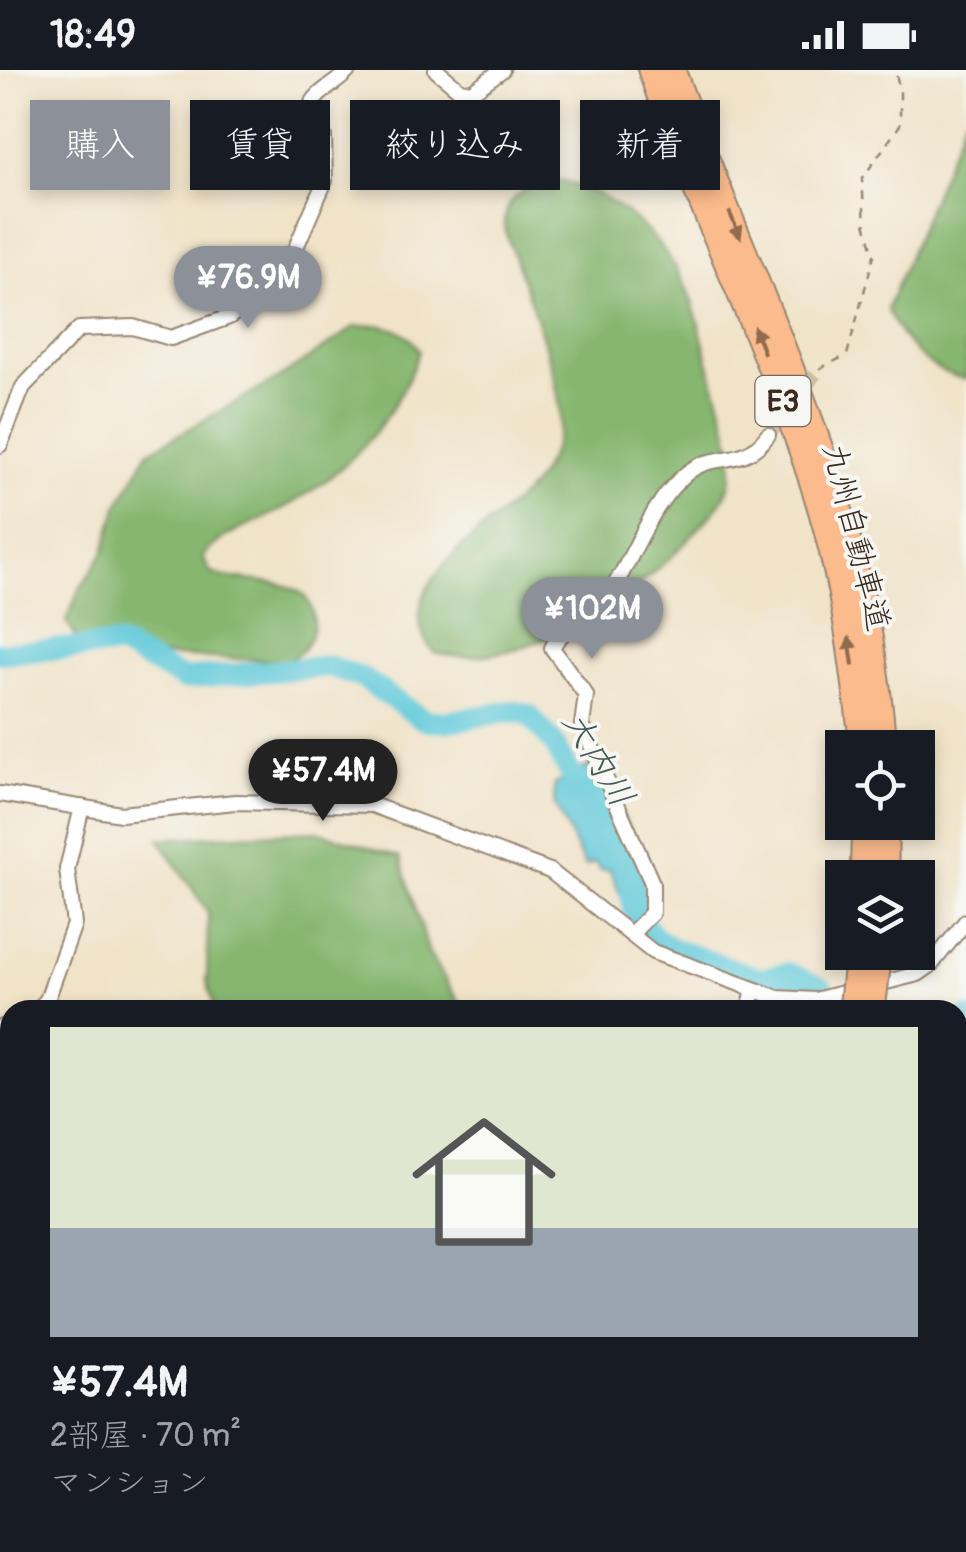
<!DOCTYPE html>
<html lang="ja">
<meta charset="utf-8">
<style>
:root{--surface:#171b24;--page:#242831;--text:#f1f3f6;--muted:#9ea1a6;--accent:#8c9099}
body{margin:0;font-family:Pangolin,"Klee One",sans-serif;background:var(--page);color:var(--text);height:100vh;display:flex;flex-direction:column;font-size:38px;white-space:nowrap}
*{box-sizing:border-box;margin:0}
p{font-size:32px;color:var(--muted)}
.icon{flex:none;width:55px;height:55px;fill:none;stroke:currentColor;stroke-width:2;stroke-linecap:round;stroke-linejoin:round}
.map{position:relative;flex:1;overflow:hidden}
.drawer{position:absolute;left:0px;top:930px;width:968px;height:552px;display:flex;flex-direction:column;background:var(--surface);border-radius:30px 30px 0 0;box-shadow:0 5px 15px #0003}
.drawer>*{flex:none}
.banner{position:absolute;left:30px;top:30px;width:908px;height:90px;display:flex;gap:20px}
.tools{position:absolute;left:825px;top:660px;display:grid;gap:20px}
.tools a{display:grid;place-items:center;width:110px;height:110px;border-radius:0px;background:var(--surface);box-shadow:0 5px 15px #0003;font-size:50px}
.price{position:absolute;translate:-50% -85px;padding:0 22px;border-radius:35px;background:var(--accent);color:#fff;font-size:32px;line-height:65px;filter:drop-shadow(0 2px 5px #0008)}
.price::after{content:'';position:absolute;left:50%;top:60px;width:30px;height:22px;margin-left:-15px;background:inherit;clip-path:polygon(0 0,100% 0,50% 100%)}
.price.active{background:#222;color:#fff}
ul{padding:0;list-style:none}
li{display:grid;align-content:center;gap:20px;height:530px;padding:0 50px}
li span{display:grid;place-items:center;height:310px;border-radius:0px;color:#555}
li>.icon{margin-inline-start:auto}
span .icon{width:180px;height:180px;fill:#fffc;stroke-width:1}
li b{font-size:42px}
.pill{padding:0 35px;border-radius:0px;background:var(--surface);box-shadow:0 5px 15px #0003;font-size:35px;line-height:90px}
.pill.active{background:var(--accent);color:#fff}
.status{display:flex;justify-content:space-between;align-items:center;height:70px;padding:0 50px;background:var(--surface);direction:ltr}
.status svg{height:28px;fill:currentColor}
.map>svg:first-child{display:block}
</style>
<div class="status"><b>18:49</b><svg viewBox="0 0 49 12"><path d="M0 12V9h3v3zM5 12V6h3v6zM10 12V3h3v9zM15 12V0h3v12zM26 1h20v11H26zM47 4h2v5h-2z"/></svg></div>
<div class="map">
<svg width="966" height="1482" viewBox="0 0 966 1482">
<rect width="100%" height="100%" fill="#f6f6f2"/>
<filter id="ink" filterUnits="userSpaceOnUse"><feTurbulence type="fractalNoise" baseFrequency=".01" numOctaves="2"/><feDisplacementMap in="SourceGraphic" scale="20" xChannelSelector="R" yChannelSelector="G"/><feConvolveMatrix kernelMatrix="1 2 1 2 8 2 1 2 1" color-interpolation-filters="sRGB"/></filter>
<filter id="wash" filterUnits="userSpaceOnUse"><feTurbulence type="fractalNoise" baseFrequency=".0048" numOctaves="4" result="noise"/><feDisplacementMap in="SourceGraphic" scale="40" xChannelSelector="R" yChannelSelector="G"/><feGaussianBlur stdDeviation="2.25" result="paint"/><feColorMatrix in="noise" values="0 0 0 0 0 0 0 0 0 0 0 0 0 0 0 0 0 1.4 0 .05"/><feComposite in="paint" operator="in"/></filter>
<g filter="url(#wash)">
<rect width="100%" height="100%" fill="#f0e3c8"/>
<!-- forest -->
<path fill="#86b670" stroke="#607047" stroke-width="2.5" d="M966 46V309C929 302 901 273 887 239Z
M549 110C603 114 659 162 683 211 698 241 704 280 714 312 724 343 738 384 729 416 724 432 709 447 698 459 643 523 523 604 434 583 381 519 489 459 526 422 541 407 554 382 559 362 568 325 529 229 516 191 512 178 502 161 505 147 509 126 531 114 549 110Z
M377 255C398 259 409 262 419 281 395 352 345 405 280 440 256 454 217 464 203 488L211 503C247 518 315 499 313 554 312 572 303 583 287 591L95 583 81 575 66 551 80 519 104 482 118 436 148 382 279 308 355 257Z
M317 761 400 787 429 884 464 940H215L207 911 208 842 159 769Z
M966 974V1168L958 1162V982Z
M966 1186V1470L957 1482H893L894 1473 958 1472V1201Z
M10 1367V1472H756V1482H102L91 1474 73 1482H0V1368Z"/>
<!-- water -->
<path fill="#5fc9d9" stroke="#4d7a7c" stroke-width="2.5" d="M588 696C619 722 648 797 649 837L629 844 609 799 601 800 595 792 585 796 554 733 555 714Z"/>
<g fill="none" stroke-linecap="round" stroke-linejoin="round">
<!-- river -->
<path stroke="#5fc9d9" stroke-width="22" d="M0 583 119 575 183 609 329 596 362 608 424 650 445 652 512 641 529 645 554 674 586 733
M629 814 633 839 653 866 671 878 760 909 788 903 822 918 833 940
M958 952 966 948"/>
</g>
</g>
<g filter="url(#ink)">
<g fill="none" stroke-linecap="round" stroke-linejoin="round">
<!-- street-tunnel -->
<path stroke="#ccbea6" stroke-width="14" stroke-dasharray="14 7" stroke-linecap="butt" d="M768 365 819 299"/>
<!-- street casing -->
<g stroke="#968673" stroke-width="18">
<path id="street" d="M436 0 460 20 471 22 502 0
M0 375 23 317 79 259 133 257 171 268 229 247 262 224 293 184 325 111 324 67 311 35C320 19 337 14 349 0
M0 724 121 744 235 732 372 735 550 801 653 882 778 928 815 930 918 904 931 895 966 851
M631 864 652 843V813L582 655 586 625 552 578C562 557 583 554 598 538 633 498 645 437 687 403 715 380 742 400 768 365
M37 940 47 930 74 854 67 799 82 737
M749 940 754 920
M0 958 10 954
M765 1472 766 1482
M861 1472 862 1482"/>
</g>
<!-- highway casing -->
<g stroke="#968673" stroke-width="29">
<path id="highway" d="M651 0C702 148 776 288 821 439 844 516 854 597 863 678
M672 0C756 232 866 423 883 678
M863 808 865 752
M885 808V752
M795 1472V1482
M817 1472V1482
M841 1472 842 1482"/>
</g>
<!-- path -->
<path stroke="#968673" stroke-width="2.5" stroke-dasharray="8 8" stroke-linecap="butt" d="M819 299 847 285 874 185 865 153 862 109 900 55V21L895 0
M0 1106 10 1111
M0 1348 10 1350"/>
<!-- street -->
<use href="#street" stroke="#fff" stroke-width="14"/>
<!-- highway -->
<use href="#highway" stroke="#fbbb8c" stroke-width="25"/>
<!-- highway-bridge casing -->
<g stroke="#968673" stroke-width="29" stroke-linecap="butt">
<path id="highway-bridge" d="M852 940 858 882
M872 940 879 882"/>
</g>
<!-- highway-bridge -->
<use href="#highway-bridge" stroke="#fbbb8c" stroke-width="25"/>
</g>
<!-- one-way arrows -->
<defs><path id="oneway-solid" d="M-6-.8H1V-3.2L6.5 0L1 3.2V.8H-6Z" transform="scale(2.5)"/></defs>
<g fill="#916b50">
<use href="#oneway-solid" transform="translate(735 155) rotate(67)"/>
<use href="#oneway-solid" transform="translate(759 270) rotate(-111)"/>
<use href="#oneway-solid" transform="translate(851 581) rotate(-98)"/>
</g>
</g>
<g text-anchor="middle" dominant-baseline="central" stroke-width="8" stroke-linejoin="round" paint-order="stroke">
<!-- shield labels -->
<rect fill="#f6f6f2" stroke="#73675e" stroke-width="2.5" x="755.5" y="306" width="55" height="50" rx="8"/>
<g font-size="30" font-weight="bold" fill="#3b2a1e">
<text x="783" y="331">E3</text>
</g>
<!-- street labels -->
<g font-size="32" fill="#3b2a1e" stroke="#f6f6f2">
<text transform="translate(856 467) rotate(76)">九州自動車道</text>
</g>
<!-- water labels -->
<g font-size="35" font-style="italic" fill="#465a56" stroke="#f6f6f2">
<text transform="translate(598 689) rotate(59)">大内川</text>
</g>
</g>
</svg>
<div class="tools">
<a><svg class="icon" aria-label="locate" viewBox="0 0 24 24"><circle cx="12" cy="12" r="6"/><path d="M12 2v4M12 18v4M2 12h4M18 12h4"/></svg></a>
<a><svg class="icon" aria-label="layers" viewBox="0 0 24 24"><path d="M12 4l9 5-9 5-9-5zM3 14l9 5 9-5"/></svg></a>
</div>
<b class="price" style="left:248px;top:261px">¥76.9M</b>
<b class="price" style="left:592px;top:592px">¥102M</b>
<b class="price active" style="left:323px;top:754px">¥57.4M</b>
<div class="banner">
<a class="pill active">購入</a>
<a class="pill">賃貸</a>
<a class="pill">絞り込み</a>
<a class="pill">新着</a>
</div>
<section class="drawer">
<ul>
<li><span style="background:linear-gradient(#dfe7d0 65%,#9aa5b1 0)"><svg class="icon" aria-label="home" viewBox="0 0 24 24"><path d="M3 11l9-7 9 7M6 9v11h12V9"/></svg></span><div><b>¥57.4M</b><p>2部屋 · 70 m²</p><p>マンション</p></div></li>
</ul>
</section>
</div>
